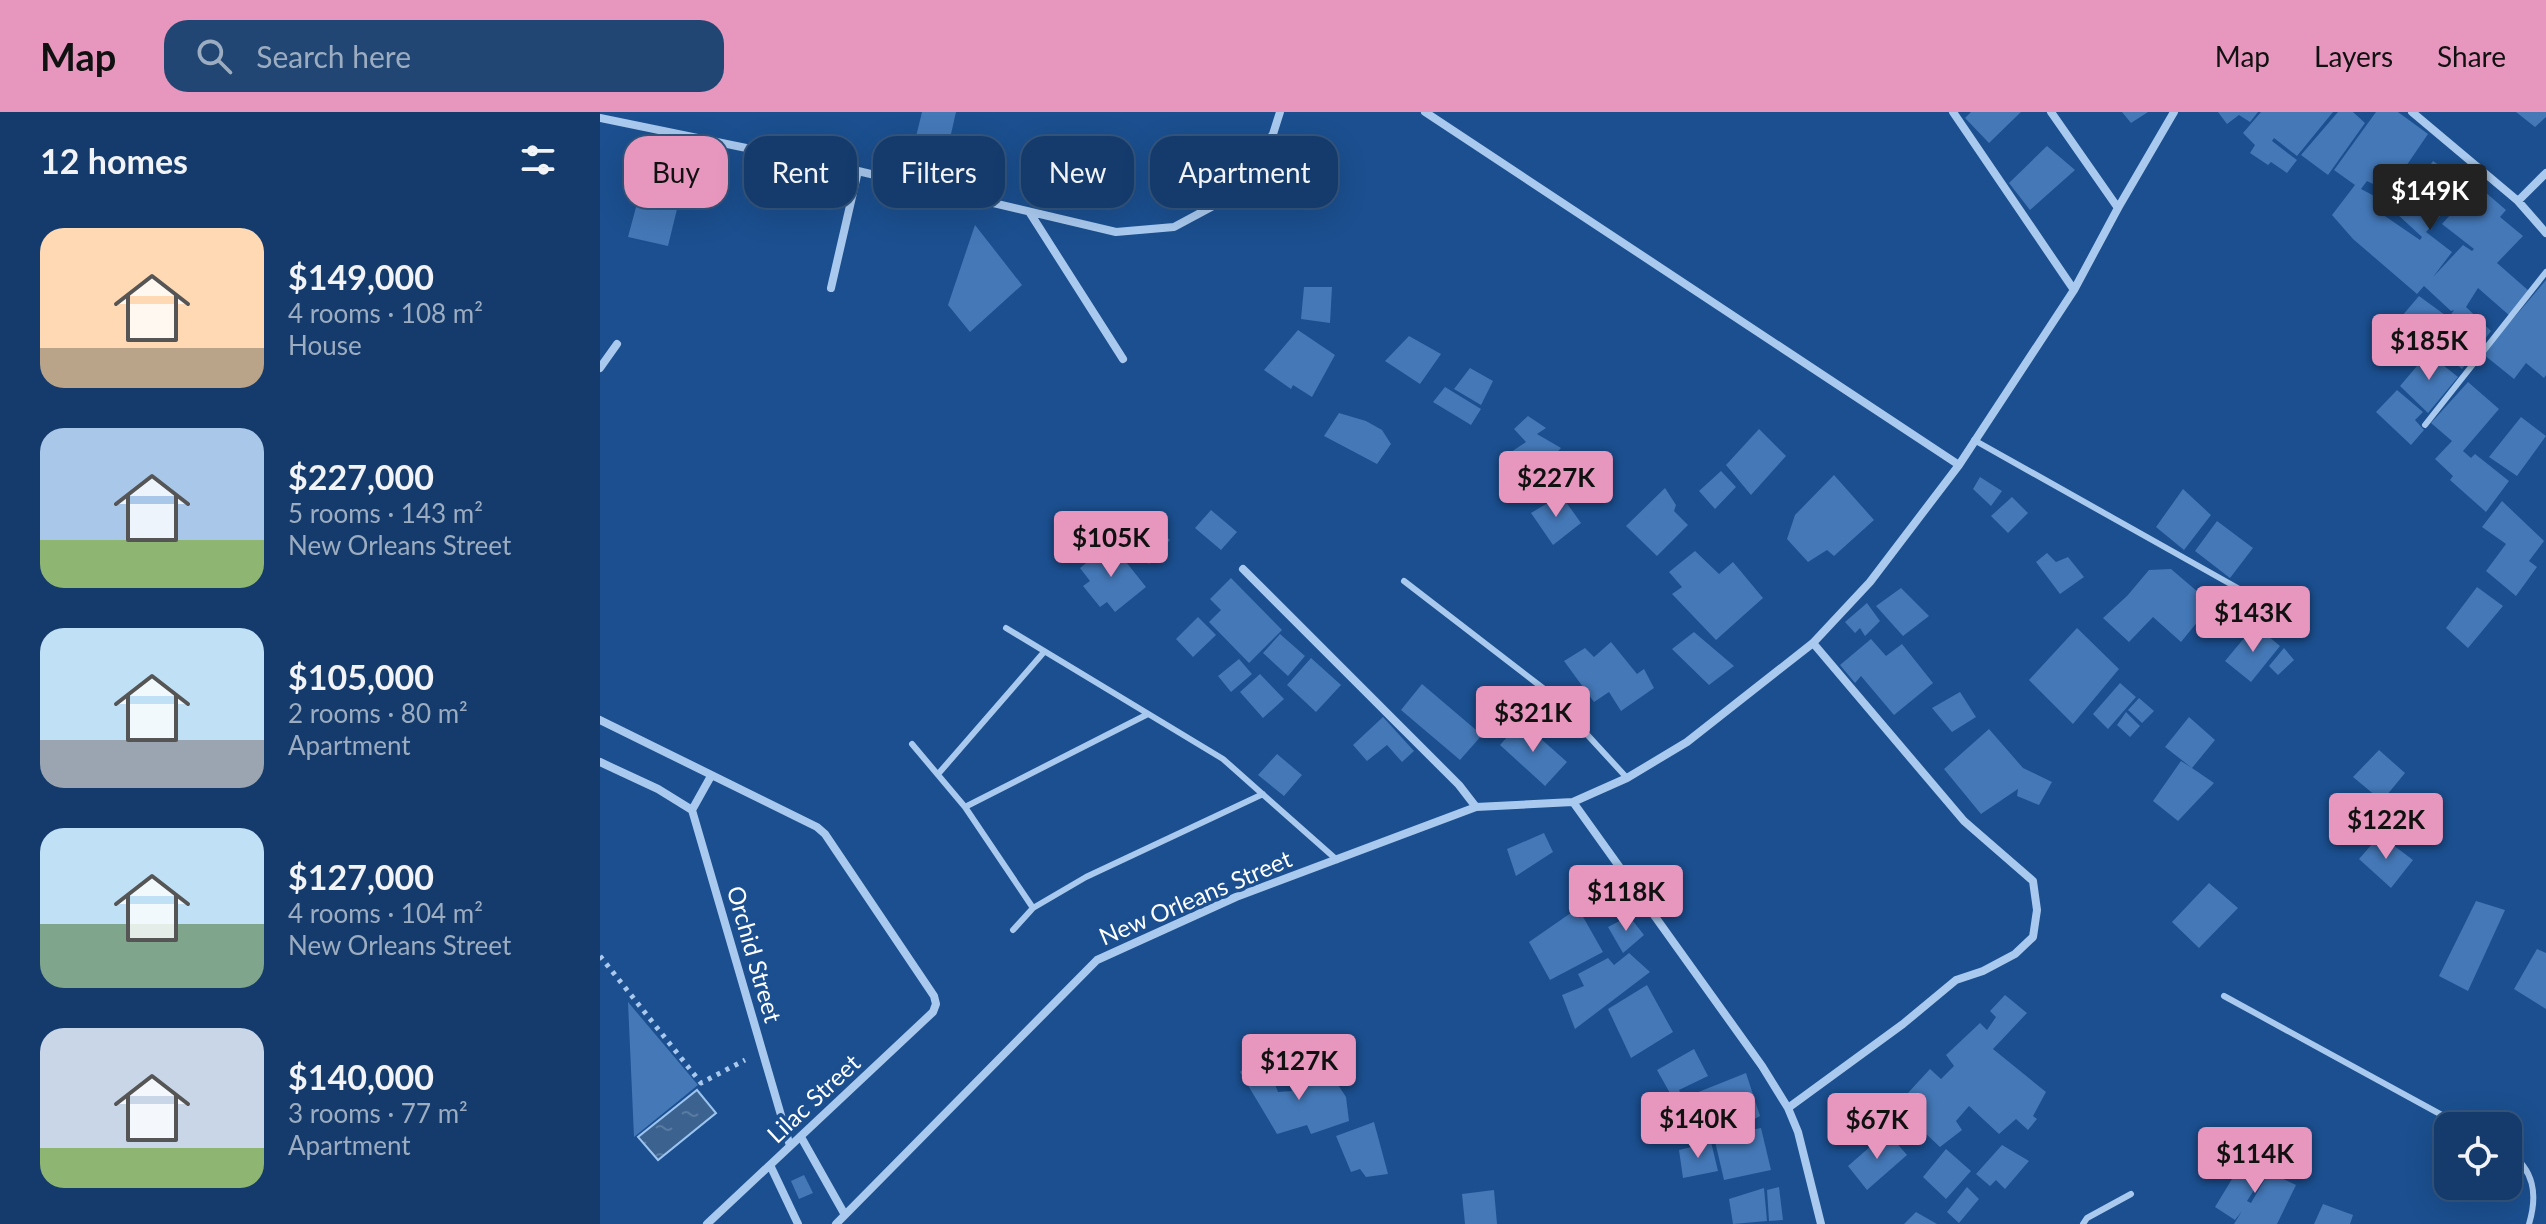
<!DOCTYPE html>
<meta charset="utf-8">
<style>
:root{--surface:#143b6b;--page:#214673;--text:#f1f3f6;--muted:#9dadc1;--line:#33557e;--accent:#e797bd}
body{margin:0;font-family:Lato,sans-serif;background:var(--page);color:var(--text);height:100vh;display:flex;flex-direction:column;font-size:30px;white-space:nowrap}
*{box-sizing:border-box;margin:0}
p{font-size:26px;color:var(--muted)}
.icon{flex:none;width:44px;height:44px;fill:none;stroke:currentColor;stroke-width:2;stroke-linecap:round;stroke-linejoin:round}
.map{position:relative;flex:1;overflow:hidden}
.details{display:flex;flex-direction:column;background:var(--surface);width:600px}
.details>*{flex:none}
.guide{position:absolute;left:24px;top:24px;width:760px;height:72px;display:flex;gap:16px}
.controls{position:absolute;left:1834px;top:1000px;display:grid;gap:16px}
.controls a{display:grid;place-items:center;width:88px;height:88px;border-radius:16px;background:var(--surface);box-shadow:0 8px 32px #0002,0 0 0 2px var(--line);font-size:40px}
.price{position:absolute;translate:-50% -68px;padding:0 18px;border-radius:8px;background:var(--accent);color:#111;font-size:26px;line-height:52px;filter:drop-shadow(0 2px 4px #0008)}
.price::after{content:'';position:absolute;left:50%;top:48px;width:24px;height:18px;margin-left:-12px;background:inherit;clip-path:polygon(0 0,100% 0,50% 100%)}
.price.active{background:#222;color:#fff}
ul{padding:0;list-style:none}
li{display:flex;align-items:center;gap:24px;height:200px;padding:0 40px}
li span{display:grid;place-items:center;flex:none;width:224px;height:160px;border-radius:24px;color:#555}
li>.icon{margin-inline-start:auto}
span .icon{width:96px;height:96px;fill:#fffc;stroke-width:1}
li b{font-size:34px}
h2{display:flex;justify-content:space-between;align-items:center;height:96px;padding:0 40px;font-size:34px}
.pill{padding:0 28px;border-radius:24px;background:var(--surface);box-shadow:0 8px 32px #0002,0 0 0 2px var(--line);font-size:28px;line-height:72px}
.pill.active{background:var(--accent);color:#111}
header{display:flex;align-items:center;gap:48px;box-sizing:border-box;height:112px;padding:0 40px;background:var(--accent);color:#111}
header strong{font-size:38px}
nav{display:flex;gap:44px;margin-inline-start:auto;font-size:28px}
.search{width:560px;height:72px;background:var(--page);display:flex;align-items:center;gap:20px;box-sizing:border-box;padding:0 28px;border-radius:24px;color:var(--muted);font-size:30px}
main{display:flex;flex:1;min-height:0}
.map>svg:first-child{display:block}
</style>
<header>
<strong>Map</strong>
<div class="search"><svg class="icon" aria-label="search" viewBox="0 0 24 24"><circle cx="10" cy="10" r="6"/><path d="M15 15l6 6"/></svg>Search here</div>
<nav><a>Map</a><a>Layers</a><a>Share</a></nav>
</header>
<main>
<section class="details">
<h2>12 homes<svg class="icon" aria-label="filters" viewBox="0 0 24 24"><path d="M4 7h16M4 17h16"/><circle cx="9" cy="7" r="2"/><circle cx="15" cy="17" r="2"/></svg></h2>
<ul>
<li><span style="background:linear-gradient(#ffd9b3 75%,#b9a48a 0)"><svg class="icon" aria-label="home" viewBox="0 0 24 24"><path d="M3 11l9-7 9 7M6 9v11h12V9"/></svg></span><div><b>$149,000</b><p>4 rooms · 108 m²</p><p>House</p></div></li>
<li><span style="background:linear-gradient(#a9c7e8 70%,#8fb573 0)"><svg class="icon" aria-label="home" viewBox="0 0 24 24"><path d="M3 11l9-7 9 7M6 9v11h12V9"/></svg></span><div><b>$227,000</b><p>5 rooms · 143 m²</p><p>New Orleans Street</p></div></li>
<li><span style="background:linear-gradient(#bfe0f5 70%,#9aa5b1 0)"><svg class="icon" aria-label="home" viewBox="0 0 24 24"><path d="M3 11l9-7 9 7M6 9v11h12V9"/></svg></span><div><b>$105,000</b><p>2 rooms · 80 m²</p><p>Apartment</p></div></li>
<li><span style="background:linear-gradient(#bfe0f5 60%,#7fa58c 0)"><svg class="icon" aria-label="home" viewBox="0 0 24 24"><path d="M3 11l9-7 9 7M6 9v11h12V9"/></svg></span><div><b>$127,000</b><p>4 rooms · 104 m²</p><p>New Orleans Street</p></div></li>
<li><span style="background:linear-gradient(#c9d6e8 75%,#8fb573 0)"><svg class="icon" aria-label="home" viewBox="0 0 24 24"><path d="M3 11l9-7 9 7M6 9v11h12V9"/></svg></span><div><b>$140,000</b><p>3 rooms · 77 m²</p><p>Apartment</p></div></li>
</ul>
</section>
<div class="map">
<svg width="1946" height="1112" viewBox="0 0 1946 1112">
<defs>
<pattern id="water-ripples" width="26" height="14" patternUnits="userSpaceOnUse" patternTransform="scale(2)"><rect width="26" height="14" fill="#3c6290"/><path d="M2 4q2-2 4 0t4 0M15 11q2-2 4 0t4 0" fill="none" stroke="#597aa1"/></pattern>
</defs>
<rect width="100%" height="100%" fill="#1b4f8f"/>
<!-- water -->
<path fill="url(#water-ripples)" stroke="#9cc4f0" stroke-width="2" d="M97 978 116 1001 58 1048 38 1025Z"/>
<!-- building -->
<path fill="#4478b7" d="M322 0H356L346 44 313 37Z
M1371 0H1421L1389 31 1365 6Z
M1522 0H1548L1531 11Z
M1618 0H1658L1650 10 1639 3 1627 12Z
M1661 0H1733L1697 44 1674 26 1672 29 1697 48 1687 61 1671 50 1668 53 1650 41 1655 33 1643 21Z
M1738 0H1753L1765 11 1728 63 1701 43Z
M1776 0H1798L1828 22 1800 63 1792 57 1781 76 1767 69 1761 77 1784 89 1776 98 1820 128 1822 125 1796 101 1833 49 1868 73 1826 120 1852 140 1833 165 1863 133 1872 139 1874 137 1842 112 1877 73 1906 98 1900 105 1923 124 1897 151 1929 179 1910 204 1878 176 1866 195 1891 219 1862 257 1831 232 1854 198 1851 199 1824 174 1817 182 1753 127 1732 103 1755 73 1734 58Z
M1916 0H1946V5L1935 15Z
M1447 34 1475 58 1430 98 1409 71Z
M50 43 87 56 68 134 28 125Z
M375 113 422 173 370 220 348 193Z
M1946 168V263L1944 266 1926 251 1914 267 1883 242Z
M704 175H732L730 211 701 207Z
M1819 184 1845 203 1825 232 1796 211Z
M698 218 735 243 712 285 693 273 691 277 664 258Z
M809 224 841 242 820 272 785 249Z
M1828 241 1858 265 1828 301 1800 274Z
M870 256 893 269 881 293 854 277Z
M1868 270 1899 297 1863 339 1871 346 1875 342 1909 369 1886 400 1850 368 1853 364 1835 347 1852 329 1831 311Z
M845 275 881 297 871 313 833 290Z
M1797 278 1823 300 1815 308 1824 318 1811 333 1776 300Z
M739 301 766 309 782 318 791 332 777 352 724 324Z
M928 304 946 316 937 322 961 336 933 366 911 340 926 330 914 317Z
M1921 305 1946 324 1917 364 1889 345Z
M1159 317 1186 344 1151 383 1126 353Z
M1121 359 1136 375 1115 397 1099 379Z
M1234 363 1274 408 1234 444 1227 438 1208 450 1187 427 1195 403Z
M1380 365 1402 379 1391 394 1373 377Z
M1065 376 1076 393 1074 399 1088 413 1057 444 1026 414Z
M1583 377 1611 403 1584 438 1556 415Z
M961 383 981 411 953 433 931 401Z
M1412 385 1428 401 1408 421 1391 404Z
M1902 389 1944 429 1929 449 1937 455 1916 484 1886 459 1906 432 1882 415Z
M611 398 637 420 621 438 595 416Z
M539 400 570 428 549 452 539 443 532 451 517 437 523 431 516 426Z
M1617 409 1653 436 1630 466 1595 439Z
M511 431 546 475 515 500 507 490 500 495 483 474 490 469 480 456Z
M1095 439 1119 462 1133 450 1163 486 1116 528 1072 482 1082 475 1069 460Z
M1447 441 1456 450 1468 445 1484 465 1460 482 1436 450Z
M1571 457 1612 492 1581 530 1553 505 1529 530 1503 506 1527 484 1549 458Z
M631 466 682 518 649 551 609 510 621 498 610 487Z
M1877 475 1903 494 1868 536 1846 516Z
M1301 476 1329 504 1303 524 1276 494Z
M1267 491 1280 509 1265 524 1260 516 1255 521 1245 510Z
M598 505 616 523 593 545 576 527Z
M1655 513 1680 534 1651 570 1625 549Z
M1477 516 1519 557 1473 612 1429 568Z
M1094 520 1134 554 1109 573 1072 537Z
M680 522 705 544 688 564 663 541Z
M1271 527 1286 544 1302 532 1333 571 1294 603 1261 564 1255 571 1240 553Z
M1011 530 1037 562 1044 557 1054 576 1021 599 1009 580 994 590 964 549 985 536 994 545Z
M1684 536 1694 548 1678 563 1669 554Z
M711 546 741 573 716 600 687 573Z
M639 547 652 562 631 580 618 564Z
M660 562 684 587 663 606 640 580Z
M1520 571 1536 585 1508 617 1493 602Z
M822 572 882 623 860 648 801 598Z
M1360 580 1376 605 1352 620 1332 596Z
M1539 586 1554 599 1542 611 1528 598Z
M1526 600 1540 614 1530 625 1517 613Z
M783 605 814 639 802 650 787 633 767 649 753 633Z
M1589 605 1615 628 1592 656 1614 671 1578 709 1553 689 1581 649 1592 656 1565 635Z
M921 609 967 650 945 674 900 633Z
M1389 617 1423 656 1452 670 1439 693 1417 684 1418 677 1381 702 1344 657Z
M1779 638 1805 661 1782 689 1753 665Z
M677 642 702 663 684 684 658 663Z
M944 721 953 740 916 764 907 737Z
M1780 723 1813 748 1791 776 1759 747Z
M1609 771 1638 796 1599 836 1572 810Z
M1876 789 1905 798 1868 879 1839 864Z
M978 796 1003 840 950 868 929 830Z
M1029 804 1044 823 1023 841 1008 815Z
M1937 837 1946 841V897L1914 877Z
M1029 841 1050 860 975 917 962 883 984 874 978 862 1008 846 1014 853Z
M1047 873 1073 920 1031 946 1008 897Z
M1405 883 1427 901 1393 937 1446 980 1433 1004 1437 1007 1428 1018 1416 1007 1399 1022 1369 994 1356 1009 1362 1018 1340 1035 1296 994 1330 957 1341 967 1354 954 1346 943 1380 911 1387 918 1396 905 1390 899Z
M28 890 98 973 34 1025Z
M1094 937 1108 964 1079 978 1092 1005 1066 1022 1047 997 1071 983 1057 958Z
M650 950 659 964 669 957 678 980 692 979 689 972 716 962 719 968 731 962 746 985 749 1009 711 1022 707 1013 677 1022 640 960Z
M1146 961 1160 1004 1149 1010 1145 1006 1119 1014 1105 1005 1096 981Z
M774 1010 788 1062 766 1065 760 1057 751 1060 736 1024Z
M1161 1016 1171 1058 1124 1068 1114 1025Z
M1287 1020 1307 1043 1267 1078 1248 1054Z
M1111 1030 1118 1059 1083 1066 1079 1038Z
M1402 1033 1429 1049 1405 1077 1396 1068 1390 1074 1376 1062Z
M1346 1037 1371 1059 1346 1087 1323 1065Z
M1646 1044 1669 1055 1647 1089 1651 1091 1669 1060 1696 1073 1677 1112H1634L1642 1099 1635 1108 1615 1095Z
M204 1063 213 1081 199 1087 191 1069Z
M1179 1075 1183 1108 1169 1109 1167 1078Z
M1367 1075 1379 1087 1359 1111 1347 1100Z
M1164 1076 1167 1109 1133 1112 1129 1087Z
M894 1078 897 1112H865L862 1082Z
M1723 1092 1753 1103 1750 1112H1714Z
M1316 1100 1337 1112H1304Z"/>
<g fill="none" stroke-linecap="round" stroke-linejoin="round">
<!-- path -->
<path stroke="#a9c9ee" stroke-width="5" stroke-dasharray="4 6" stroke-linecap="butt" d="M0 844 101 971 145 948"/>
<!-- service -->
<path stroke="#a9c9ee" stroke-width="6" d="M1825 313 1946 160
M1374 328 1675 497
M804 469 948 580 1027 666
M406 516 623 647 737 748
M312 632 365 695 433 796
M339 661 444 540
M365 695 548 602
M413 818 433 796 486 765 663 682
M1624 884 1862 1014
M1908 1039C1934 1058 1938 1082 1929 1112
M1483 1112 1487 1106 1531 1082"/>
<!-- minor -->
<path stroke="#a9c9ee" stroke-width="8" d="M825 0 1359 353
M1353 0 1474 178
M1451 0 1518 96
M1812 0 1918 89 1946 121
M0 6 258 59 516 120 574 115 630 85 673 22 680 0
M1918 89 1946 61
M430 101 523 247
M231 176 258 59
M0 256 17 232
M643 457 859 673 876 695
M0 608 217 715 225 722 334 884 336 892 333 900 107 1112
M0 650 58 677 92 698
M111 664 92 698 190 1034
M973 690 1162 954 1188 996 1198 1020 1221 1112
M1188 996 1303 912 1356 868 1383 859 1415 842 1433 825 1437 798 1433 769 1364 709 1213 531
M201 1025 245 1103
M170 1053 198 1112
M236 1112 497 848 636 785 876 695 973 690 1027 666 1087 630 1213 531 1270 470 1359 353 1474 178 1518 96 1574 0"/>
</g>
<g text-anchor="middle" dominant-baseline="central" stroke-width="7" stroke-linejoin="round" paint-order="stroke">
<!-- street labels -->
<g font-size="24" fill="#fff" stroke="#1b4f8f">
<text transform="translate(595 785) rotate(-23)">New Orleans Street</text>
<text transform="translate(155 842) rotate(74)">Orchid Street</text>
<text transform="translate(213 986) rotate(-43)">Lilac Street</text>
</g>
</g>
</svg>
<div class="controls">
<a><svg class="icon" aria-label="locate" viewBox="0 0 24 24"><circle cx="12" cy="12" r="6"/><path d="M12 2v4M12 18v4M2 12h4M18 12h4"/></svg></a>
</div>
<b class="price active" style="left:1830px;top:120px">$149K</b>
<b class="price" style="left:1829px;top:270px">$185K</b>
<b class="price" style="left:956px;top:407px">$227K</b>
<b class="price" style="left:511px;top:467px">$105K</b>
<b class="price" style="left:1653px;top:542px">$143K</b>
<b class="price" style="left:933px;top:642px">$321K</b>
<b class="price" style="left:1786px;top:749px">$122K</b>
<b class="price" style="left:1026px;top:821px">$118K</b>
<b class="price" style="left:699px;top:990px">$127K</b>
<b class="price" style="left:1098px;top:1048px">$140K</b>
<b class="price" style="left:1277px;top:1049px">$67K</b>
<b class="price" style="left:1655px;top:1083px">$114K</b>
<div class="guide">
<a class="pill active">Buy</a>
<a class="pill">Rent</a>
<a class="pill">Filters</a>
<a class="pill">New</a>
<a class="pill">Apartment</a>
</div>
</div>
</main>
